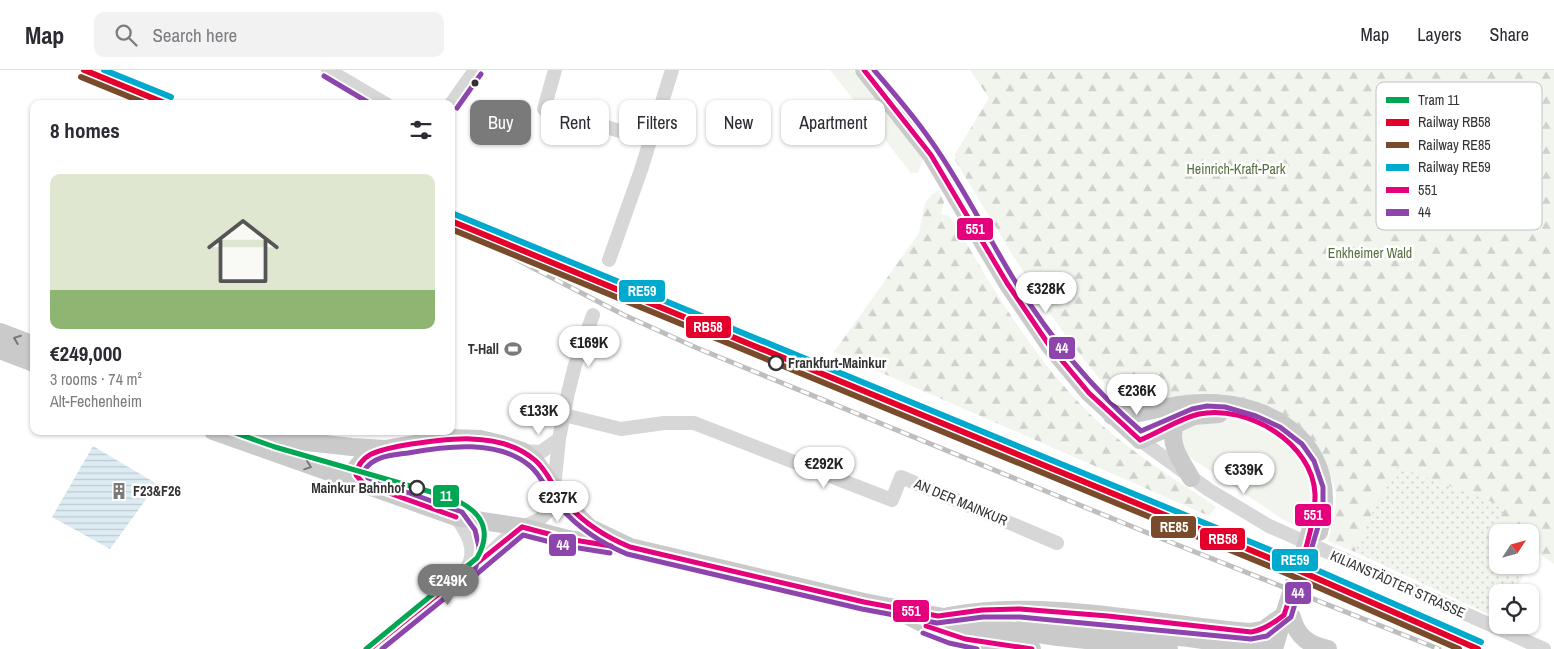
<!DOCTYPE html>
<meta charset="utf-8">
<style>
:root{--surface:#fff;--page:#f2f2f3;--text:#2b2b33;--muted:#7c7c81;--line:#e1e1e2;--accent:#7a7a7a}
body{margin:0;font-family:"Archivo Narrow",sans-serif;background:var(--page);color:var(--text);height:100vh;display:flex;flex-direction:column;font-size:19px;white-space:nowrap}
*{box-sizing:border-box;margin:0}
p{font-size:16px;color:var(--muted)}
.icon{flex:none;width:28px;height:28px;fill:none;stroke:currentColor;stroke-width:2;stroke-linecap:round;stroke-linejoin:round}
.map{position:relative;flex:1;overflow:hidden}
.sheet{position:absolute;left:30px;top:30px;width:425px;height:335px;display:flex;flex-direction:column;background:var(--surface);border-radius:10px;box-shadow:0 1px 4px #0004}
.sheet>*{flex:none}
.hud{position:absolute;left:470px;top:30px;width:475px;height:45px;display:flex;gap:10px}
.needle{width:32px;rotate:54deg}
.tools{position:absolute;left:1489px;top:454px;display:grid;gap:10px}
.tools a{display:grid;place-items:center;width:50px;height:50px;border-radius:10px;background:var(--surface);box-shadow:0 1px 4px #0004;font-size:25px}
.price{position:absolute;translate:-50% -42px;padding:0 11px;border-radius:18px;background:#fff;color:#222;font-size:16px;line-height:32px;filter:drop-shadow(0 1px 2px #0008)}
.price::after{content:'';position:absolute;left:50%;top:30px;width:15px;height:11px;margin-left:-8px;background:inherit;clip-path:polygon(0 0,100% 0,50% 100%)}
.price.selected{background:var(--accent);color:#fff}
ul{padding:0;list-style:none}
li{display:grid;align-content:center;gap:10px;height:265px;padding:0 20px}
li+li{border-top:1px solid var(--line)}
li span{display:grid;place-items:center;height:155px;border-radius:10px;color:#555}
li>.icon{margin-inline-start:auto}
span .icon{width:90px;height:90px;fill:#fffc;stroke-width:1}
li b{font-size:21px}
h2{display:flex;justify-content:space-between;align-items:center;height:60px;padding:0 20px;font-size:21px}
.chip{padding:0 18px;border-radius:10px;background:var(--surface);box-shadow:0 1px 4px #0004;font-size:18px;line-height:45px}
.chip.selected{background:var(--accent);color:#fff}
header{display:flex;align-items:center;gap:30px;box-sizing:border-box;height:70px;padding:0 25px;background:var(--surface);border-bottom:1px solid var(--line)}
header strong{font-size:24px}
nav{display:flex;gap:28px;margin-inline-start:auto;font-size:18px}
.search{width:350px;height:45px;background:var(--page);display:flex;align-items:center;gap:12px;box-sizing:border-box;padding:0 18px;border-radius:10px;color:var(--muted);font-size:19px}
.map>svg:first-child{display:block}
</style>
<header>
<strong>Map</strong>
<div class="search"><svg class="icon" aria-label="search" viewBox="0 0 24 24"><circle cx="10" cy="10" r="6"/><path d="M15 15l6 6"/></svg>Search here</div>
<nav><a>Map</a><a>Layers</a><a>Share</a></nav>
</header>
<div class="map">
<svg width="1554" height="579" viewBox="0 0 1554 579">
<defs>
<pattern id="forest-firs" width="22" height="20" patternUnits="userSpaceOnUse" patternTransform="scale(1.25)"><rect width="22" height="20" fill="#f1f5ed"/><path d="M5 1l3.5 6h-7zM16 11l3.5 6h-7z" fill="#cfd2cc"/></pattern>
<pattern id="garden-dots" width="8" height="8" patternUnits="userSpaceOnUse" patternTransform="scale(1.25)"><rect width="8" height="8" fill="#f1f5ed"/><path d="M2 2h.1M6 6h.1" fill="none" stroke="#cfd2cc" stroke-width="1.8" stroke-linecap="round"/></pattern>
<pattern id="water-rules" width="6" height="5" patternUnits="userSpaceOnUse" patternTransform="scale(1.25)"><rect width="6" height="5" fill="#ddebf3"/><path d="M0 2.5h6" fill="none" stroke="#becad1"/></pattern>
</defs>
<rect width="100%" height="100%" fill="#fff"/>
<!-- green -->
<path fill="#f1f5ed" d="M830 0H853L923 89 918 103H911Z
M1224 346C1263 356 1310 379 1310 426 1310 437 1306 449 1303 459L1284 450 1191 388 1186 383 1179 365 1184 355Z"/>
<!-- forest -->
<path fill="url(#forest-firs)" d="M970 0H1554V494L1530 477V462H1510L1497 453 1505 436 1374 439 1355 482 1328 471C1331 456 1337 441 1336 426 1336 420 1333 413 1331 407 1315 352 1259 324 1204 323 1185 323 1137 338 1125 331 1102 318 1059 256 1042 232L1044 228 1064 238 1072 226 1051 215 1032 213 1015 189 955 90V84L989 28Z
M939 121 944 132 941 144 949 146C966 170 979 196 995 221 1025 269 1061 319 1104 357 1138 387 1179 411 1216 437L1209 446 834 282 919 163 925 133 932 124Z"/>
<!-- garden -->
<path fill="url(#garden-dots)" d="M1398 397 1506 437 1497 453 1510 462H1498V495H1530V477L1537 483 1514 522H1498L1497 548 1355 482 1374 439Z"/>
<!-- water -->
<path fill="url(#water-rules)" d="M93 376 157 414 110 479 52 447Z"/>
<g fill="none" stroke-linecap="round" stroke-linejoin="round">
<!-- minor -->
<path stroke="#d7d7d7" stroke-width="14" d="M328 0 386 34
M555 0 544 39 651 70
M451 34 475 0
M609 190 641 100 672 0
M564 345 621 359 664 353H694L892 430 901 407 1057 473
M1140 370 1209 420 1269 456 1544 579
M522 381 541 382 559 369
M456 447C469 465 479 483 464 503
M370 579 476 496 505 469 518 459 540 449 552 437 559 369 568 323 575 295 593 245"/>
<!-- major -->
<path stroke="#cacaca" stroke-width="18" d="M864 0 931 85 1007 213 1049 275 1089 323 1140 370
M0 262 34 275
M0 280 34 293
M1112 346C1143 346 1170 333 1199 333 1277 330 1343 380 1319 462
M1175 354C1168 375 1181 390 1191 408
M213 361 456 447 522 457 568 469 612 476
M263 361 297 371 352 377 385 379 450 368 480 369 501 374 522 381 535 391 566 434 590 458 630 477 864 532 938 546 968 554 1058 567 1169 579
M1140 370 1194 346 1219 344
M368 416C337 404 367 386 382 380
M906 545C951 570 982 572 1032 579
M948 546C1048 528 1151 554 1251 562L1263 560 1284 545
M1292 547C1297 567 1309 575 1328 579
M1025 552 1189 568 1263 579
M1274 579 1284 545"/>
<!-- rail casing -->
<g stroke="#bebebe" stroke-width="5">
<path id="rail" d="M491 176 624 245 697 278 1160 468 1439 579"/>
</g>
<!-- rail -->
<use href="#rail" stroke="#fff" stroke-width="3" stroke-dasharray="9" stroke-linecap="butt"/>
<!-- major-bridge -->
<path stroke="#cacaca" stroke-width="18" d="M1284 545 1311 459"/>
<!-- bus-1 casing -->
<g stroke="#fff" stroke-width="9">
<path id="bus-1" d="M864 0 931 85 1007 213 1049 275 1089 323 1140 370
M456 447 364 414 356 405C359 383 381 380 400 376 442 369 500 359 536 391 546 400 551 412 558 423 577 449 601 465 630 477L864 532 938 546 982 540 1020 539 1108 546 1251 562C1264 560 1274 553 1284 545 1295 511 1316 458 1315 424 1313 373 1247 334 1199 344 1178 349 1160 362 1140 370
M522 457 568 469 611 476
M926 556 965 569 1032 579
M370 579 522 457"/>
</g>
<!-- bus-2 casing -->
<g stroke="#fff" stroke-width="9">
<path id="bus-2" d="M324 6 371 34
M457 38 481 4
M460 518 523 465 566 476 610 483
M923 563 949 573 977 579
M382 579 466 511 476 497 479 477 475 460 462 442 368 408 364 401C372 386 393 385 408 383 446 376 498 369 530 396 540 404 545 417 552 427 572 454 596 471 627 484L862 539 937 553 983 547H1020L1251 569 1267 566 1291 547 1323 440V417L1314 391 1302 374 1280 357 1256 346 1225 337 1207 336 1192 339 1141 361C1090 317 1048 265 1013 208 985 162 962 114 931 71 914 46 894 23 874 0"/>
</g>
<!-- bus-1 -->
<use href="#bus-1" stroke="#e5007d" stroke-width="5"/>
<!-- bus-2 -->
<use href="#bus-2" stroke="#8e44ad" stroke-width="5"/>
<!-- rail-1 casing -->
<g stroke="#fff" stroke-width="10">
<path id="rail-1" d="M84 0 167 34
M451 151 1284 494 1478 579"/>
</g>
<!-- rail-2 casing -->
<g stroke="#fff" stroke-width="10">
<path id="rail-2" d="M81 7 147 34
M451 159 1281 501 1459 579"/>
</g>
<!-- rail-3 casing -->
<g stroke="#fff" stroke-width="10">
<path id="rail-3" d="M104 0 171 27
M454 144 1287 487 1481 572"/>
</g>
<!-- rail-1 -->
<use href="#rail-1" stroke="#e4002b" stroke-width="6"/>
<!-- rail-2 -->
<use href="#rail-2" stroke="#7a4b2a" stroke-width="6"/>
<!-- rail-3 -->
<use href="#rail-3" stroke="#00a9ce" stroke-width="6"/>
<!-- tram-1 casing -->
<g stroke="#fff" stroke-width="9">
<path id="tram-1" d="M230 361 275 377 445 426C475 436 496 455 477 488L366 579"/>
</g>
<!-- tram-1 -->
<use href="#tram-1" stroke="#00a651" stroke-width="5"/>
</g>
<!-- one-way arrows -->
<defs><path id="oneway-chevron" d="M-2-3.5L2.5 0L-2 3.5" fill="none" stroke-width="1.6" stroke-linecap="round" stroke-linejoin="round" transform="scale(1.25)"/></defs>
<g stroke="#777">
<use href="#oneway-chevron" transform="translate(17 269) rotate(-159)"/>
<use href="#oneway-chevron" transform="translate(308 396) rotate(19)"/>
</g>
<!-- icons -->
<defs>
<g id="stadium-bare" transform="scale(1.35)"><path d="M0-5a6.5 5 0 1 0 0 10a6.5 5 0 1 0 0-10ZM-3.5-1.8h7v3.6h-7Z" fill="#7a7a7a" stroke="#fff" stroke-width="2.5" paint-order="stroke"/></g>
<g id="building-bare" transform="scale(1.35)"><path d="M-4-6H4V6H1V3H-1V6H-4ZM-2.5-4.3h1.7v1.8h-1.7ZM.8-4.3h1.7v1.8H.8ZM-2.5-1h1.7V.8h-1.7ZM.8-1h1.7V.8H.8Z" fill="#7a7a7a" stroke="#fff" stroke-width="2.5" paint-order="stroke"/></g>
</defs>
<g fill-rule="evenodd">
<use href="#stadium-bare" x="513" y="279"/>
<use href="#building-bare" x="119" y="421"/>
</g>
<!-- markers -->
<circle fill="#333" stroke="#fff" stroke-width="2" cx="475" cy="13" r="4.5"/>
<g fill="#fff" stroke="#333" stroke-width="2.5">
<circle cx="776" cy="293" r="7"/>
<circle cx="417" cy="418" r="7"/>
</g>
<g text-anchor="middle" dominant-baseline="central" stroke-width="5" stroke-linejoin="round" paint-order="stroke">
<!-- park labels -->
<g font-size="14" fill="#56703f" stroke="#fff">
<text x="1236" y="99">Heinrich-Kraft-Park</text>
<text x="1370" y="183">Enkheimer Wald</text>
</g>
<!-- poi labels -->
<g font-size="14" font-weight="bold" fill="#333" stroke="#fff" text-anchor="end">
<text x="499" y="279">T-Hall</text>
<text x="133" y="421" text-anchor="start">F23&amp;F26</text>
</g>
<!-- stop labels -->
<g font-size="14" font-weight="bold" fill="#333" stroke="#fff" text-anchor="start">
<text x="788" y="293">Frankfurt-Mainkur</text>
<text x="405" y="418" text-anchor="end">Mainkur Bahnhof</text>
</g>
<!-- street labels -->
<g font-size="14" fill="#333" stroke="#fff">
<text transform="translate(961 432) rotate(23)">AN DER MAINKUR</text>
<text transform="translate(1398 514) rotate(24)">KILIANSTÄDTER STRASSE</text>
</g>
</g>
<!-- legend -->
<rect x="1376" y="12" width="166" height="148" rx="8" fill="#fff" stroke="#c2c2c2" stroke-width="1"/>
<rect x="1386" y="27" width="23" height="6" fill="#00a651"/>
<rect x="1386" y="49" width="23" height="7" fill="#e4002b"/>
<rect x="1386" y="72" width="23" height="6" fill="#7a4b2a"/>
<rect x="1386" y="94" width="23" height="7" fill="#00a9ce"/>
<rect x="1386" y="117" width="23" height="6" fill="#e5007d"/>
<rect x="1386" y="139" width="23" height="7" fill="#8e44ad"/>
<g font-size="14" fill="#333">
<text x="1418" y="35">Tram 11</text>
<text x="1418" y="57">Railway RB58</text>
<text x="1418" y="80">Railway RE85</text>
<text x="1418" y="102">Railway RE59</text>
<text x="1418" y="125">551</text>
<text x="1418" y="147">44</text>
</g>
<g stroke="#fff" stroke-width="2">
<rect x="956" y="147" width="38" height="24" rx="5" fill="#e5007d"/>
<rect x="618" y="209" width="48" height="24" rx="5" fill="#00a9ce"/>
<rect x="685" y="245" width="47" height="24" rx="5" fill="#e4002b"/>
<rect x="1048" y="266" width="28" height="24" rx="5" fill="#8e44ad"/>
<rect x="432" y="414" width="28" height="24" rx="5" fill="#00a651"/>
<rect x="1294" y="433" width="38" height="24" rx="5" fill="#e5007d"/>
<rect x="1150" y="445" width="47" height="24" rx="5" fill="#7a4b2a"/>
<rect x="1199" y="457" width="47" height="24" rx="5" fill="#e4002b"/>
<rect x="548" y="463" width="29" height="24" rx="5" fill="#8e44ad"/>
<rect x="1271" y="478" width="48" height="24" rx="5" fill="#00a9ce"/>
<rect x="1284" y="511" width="28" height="24" rx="5" fill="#8e44ad"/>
<rect x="892" y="529" width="38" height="24" rx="5" fill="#e5007d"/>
</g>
<g font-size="14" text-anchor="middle" font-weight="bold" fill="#fff">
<text x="975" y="164">551</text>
<text x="642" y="226">RE59</text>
<text x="708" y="262">RB58</text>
<text x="1062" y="283">44</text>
<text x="446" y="431">11</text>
<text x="1313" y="450">551</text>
<text x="1174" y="462">RE85</text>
<text x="1223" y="474">RB58</text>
<text x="563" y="480">44</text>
<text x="1295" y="495">RE59</text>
<text x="1298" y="528">44</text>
<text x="911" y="546">551</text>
</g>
</svg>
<div class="tools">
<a><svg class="needle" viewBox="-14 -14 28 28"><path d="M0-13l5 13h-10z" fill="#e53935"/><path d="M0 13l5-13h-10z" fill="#7c7c81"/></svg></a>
<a><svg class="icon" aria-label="locate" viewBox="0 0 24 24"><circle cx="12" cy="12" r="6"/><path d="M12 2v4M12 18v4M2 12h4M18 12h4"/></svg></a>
</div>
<b class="price" style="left:1046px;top:244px">€328K</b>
<b class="price" style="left:589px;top:298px">€169K</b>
<b class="price" style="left:1137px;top:346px">€236K</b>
<b class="price" style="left:539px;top:366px">€133K</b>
<b class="price" style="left:824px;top:419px">€292K</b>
<b class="price" style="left:1244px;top:425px">€339K</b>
<b class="price" style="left:558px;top:453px">€237K</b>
<b class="price selected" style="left:448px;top:536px">€249K</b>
<div class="hud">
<a class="chip selected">Buy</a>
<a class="chip">Rent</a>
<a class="chip">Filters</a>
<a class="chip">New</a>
<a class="chip">Apartment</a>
</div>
<section class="sheet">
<h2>8 homes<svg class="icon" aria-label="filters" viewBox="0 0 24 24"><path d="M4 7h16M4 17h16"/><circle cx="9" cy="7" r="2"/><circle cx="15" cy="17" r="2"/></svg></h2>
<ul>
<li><span style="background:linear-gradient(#dfe7d0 75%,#8fb573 0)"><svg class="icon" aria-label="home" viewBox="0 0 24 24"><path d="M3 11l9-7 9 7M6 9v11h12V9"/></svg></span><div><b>€249,000</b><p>3 rooms · 74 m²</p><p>Alt-Fechenheim</p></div></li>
</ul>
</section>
</div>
